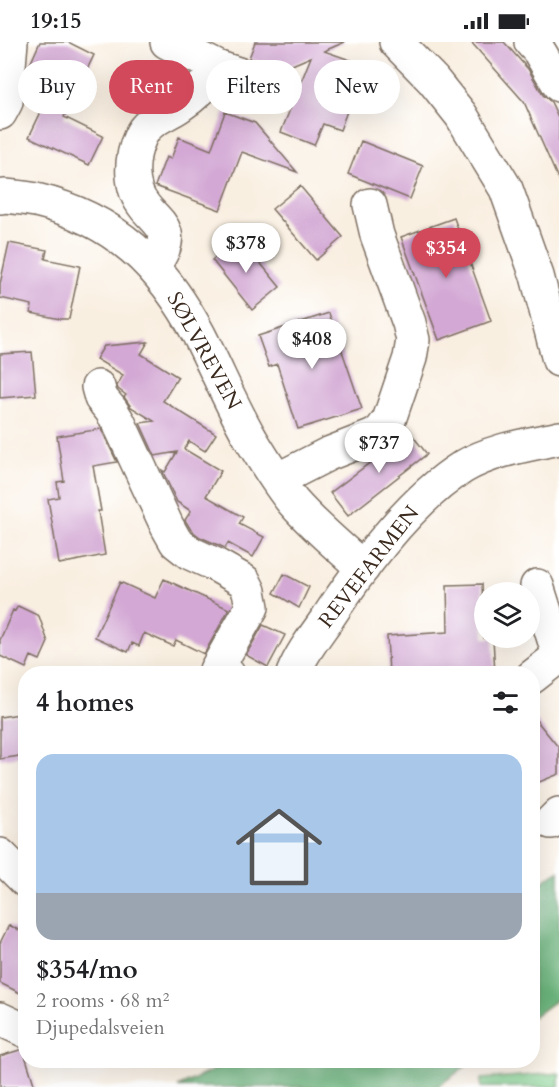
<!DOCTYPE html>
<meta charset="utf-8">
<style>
:root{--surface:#fff;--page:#f6f6f6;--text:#202124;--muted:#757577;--accent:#d1495b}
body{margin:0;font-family:Cardo,serif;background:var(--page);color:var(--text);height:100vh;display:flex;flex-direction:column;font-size:22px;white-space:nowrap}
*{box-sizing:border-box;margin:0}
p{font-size:20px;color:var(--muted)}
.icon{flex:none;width:33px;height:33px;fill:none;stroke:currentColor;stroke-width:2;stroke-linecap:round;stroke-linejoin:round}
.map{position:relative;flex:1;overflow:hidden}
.sheet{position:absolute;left:18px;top:624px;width:522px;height:402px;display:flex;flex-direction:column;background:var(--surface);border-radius:24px;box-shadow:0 6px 24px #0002}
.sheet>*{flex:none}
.hud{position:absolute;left:18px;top:18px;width:524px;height:54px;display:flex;gap:12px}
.controls{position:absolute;left:474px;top:540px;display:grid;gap:12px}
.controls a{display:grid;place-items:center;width:66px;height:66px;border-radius:50%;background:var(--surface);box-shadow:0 6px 24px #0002;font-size:30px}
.price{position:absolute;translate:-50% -51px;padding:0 14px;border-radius:21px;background:#fff;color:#222;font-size:20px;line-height:39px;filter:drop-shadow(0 2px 3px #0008)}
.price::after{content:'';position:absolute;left:50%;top:36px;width:18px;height:14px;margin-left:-9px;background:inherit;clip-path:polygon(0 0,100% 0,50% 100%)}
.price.on{background:var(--accent);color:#fff}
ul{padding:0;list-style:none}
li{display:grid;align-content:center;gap:12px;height:318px;padding:0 18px}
li span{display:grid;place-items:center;height:186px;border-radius:18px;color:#555}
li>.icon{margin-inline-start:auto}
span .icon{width:108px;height:108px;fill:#fffc;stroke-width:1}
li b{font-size:26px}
h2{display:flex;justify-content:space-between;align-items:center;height:72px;padding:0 18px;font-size:26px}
.chip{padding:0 21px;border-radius:27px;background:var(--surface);box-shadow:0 6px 24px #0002;font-size:21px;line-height:54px}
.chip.on{background:var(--accent);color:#fff}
.status{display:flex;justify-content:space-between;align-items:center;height:42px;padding:0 30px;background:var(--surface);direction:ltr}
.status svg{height:16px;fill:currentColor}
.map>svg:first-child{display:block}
</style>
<div class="status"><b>19:15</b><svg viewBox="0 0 49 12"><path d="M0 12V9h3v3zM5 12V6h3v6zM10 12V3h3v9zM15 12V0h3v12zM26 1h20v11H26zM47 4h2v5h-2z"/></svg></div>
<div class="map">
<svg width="559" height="1045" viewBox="0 0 559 1045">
<rect width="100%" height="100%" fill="#fff"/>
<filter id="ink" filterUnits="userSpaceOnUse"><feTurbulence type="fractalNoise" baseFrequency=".0167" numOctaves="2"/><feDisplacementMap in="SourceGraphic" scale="12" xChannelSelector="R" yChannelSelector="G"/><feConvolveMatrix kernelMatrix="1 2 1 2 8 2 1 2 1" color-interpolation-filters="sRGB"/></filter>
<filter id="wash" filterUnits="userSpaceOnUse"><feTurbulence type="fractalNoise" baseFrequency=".008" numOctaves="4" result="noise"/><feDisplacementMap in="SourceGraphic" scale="24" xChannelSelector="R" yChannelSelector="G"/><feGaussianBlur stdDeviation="1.35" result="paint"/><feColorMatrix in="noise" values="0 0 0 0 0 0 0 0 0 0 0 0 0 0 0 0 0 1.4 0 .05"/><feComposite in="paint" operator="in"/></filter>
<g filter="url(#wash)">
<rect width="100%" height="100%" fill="#f9efe1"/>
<!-- green -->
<path fill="#81ce8d" stroke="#5e7c56" stroke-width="1.5" d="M559 1031V1045H481V1037Z"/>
<!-- forest -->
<path fill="#68b178" stroke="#526e4b" stroke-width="1.5" d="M559 829V956L533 975V845Z
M234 1018H473V1019L437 1045H178Z"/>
<g id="blocks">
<!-- building -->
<path fill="#d3a8d4" d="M40 0H68L94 13 64 75 103 94 89 123 29 95 50 51 26 45 28 27Z
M255 0H345L324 9 353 19 346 41 356 45 340 88 323 82 314 103 281 90 311 15 278 29 249 16Z
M471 0H504L528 27 543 53 551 60 559 77V139L524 60Z
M225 70 255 81 297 130 242 110 220 168 155 144 166 115 171 117 179 95 211 108Z
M361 99 423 124 410 157 348 132Z
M300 144 343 195 316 218 272 167Z
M454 176 491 279 439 298 401 195Z
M239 195 280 245 252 268 212 218Z
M9 201 47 208 45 217 80 224 69 277H60L31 271 32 263 0 256V242Z
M329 271 362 367 298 387 277 322 269 325 258 294Z
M148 300 141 312 178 335 163 359 216 392 205 409 189 399 184 407 221 429 206 454 243 475 239 482 264 495 253 515 228 501 225 506 200 495 191 488 185 478 191 469 177 460 162 428 165 430 177 410 155 414 140 381 154 379 131 365 124 355 126 353 118 347 117 344 123 333 96 317 104 304Z
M32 310 36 353 0 356V312Z
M101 387 117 420 93 424 101 469H98L105 513 59 522 48 457 59 455 57 440 64 439 57 394Z
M409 389 427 412 348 474 330 451 392 404Z
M284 532 309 545 299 566 274 551Z
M164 537 229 567 204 612 176 598 173 604 144 591 139 604 132 601 128 610 95 595 120 540 155 556Z
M482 542 484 596H493L495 632H389L387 594 448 590 447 543Z
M18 564 39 574 48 600 40 618 31 614 26 626 0 614V598L13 568 15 569Z
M263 583 285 593 268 625 246 613Z
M26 671V713L0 717V675Z
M532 673 559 706V732L532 743Z
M9 883 26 892V954L0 941V901Z
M23 1007 35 1045H0V1014Z"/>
</g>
</g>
<g filter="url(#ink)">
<use href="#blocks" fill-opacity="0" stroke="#7e6f62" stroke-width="1.5"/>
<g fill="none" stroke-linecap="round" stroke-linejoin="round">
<!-- minor casing -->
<g stroke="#7e6f62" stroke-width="36">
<path id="minor" d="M167 0 219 26 244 34 268 45
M396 0 433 38 461 73 506 147 537 234 559 318
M531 0 539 9 559 43
M0 71 6 60 11 0
M0 155 5 154C15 155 26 156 36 158 115 177 162 223 199 293 217 328 232 365 252 399 265 420 278 442 293 460 314 484 339 505 363 526
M153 225C159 215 168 203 165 191 162 181 151 173 145 165 129 146 130 117 140 95 147 78 164 74 179 64 194 54 208 41 219 26
M98 345 101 356 111 368 119 381 167 484 176 500 190 511 214 522 244 539 249 549 252 565 216 628 228 632
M277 438 328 412 374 394 381 389 389 378 410 316 413 298 409 281 377 193 370 163
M537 544 559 613
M293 632C301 612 315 594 327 577 361 525 410 458 463 425 492 408 527 403 559 396
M532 635 559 614
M551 780 559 772
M0 813 26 839
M0 977 26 989"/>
</g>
<!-- minor -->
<use href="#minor" stroke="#fff" stroke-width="33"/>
</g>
</g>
<g text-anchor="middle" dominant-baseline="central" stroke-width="5" stroke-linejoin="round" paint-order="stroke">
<!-- street labels -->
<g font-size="21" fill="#3b2a1e" stroke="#fff">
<text transform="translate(204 309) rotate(61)">SØLVREVEN</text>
<text transform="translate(369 525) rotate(-52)">REVEFARMEN</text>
</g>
</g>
</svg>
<div class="controls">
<a><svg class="icon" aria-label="layers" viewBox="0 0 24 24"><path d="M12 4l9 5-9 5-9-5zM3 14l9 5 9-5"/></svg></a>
</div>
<b class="price" style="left:246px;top:232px">$378</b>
<b class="price on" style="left:446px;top:237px">$354</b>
<b class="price" style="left:312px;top:328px">$408</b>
<b class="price" style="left:379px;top:432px">$737</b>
<div class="hud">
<a class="chip">Buy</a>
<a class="chip on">Rent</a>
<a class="chip">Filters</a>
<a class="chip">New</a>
</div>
<section class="sheet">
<h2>4 homes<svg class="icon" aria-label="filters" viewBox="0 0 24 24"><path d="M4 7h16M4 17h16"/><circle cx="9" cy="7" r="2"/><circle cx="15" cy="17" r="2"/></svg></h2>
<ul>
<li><span style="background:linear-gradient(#a9c7e8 75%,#9aa5b1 0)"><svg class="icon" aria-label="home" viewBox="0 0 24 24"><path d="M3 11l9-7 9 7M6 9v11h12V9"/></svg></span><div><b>$354/mo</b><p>2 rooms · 68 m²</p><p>Djupedalsveien</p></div></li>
</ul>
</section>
</div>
